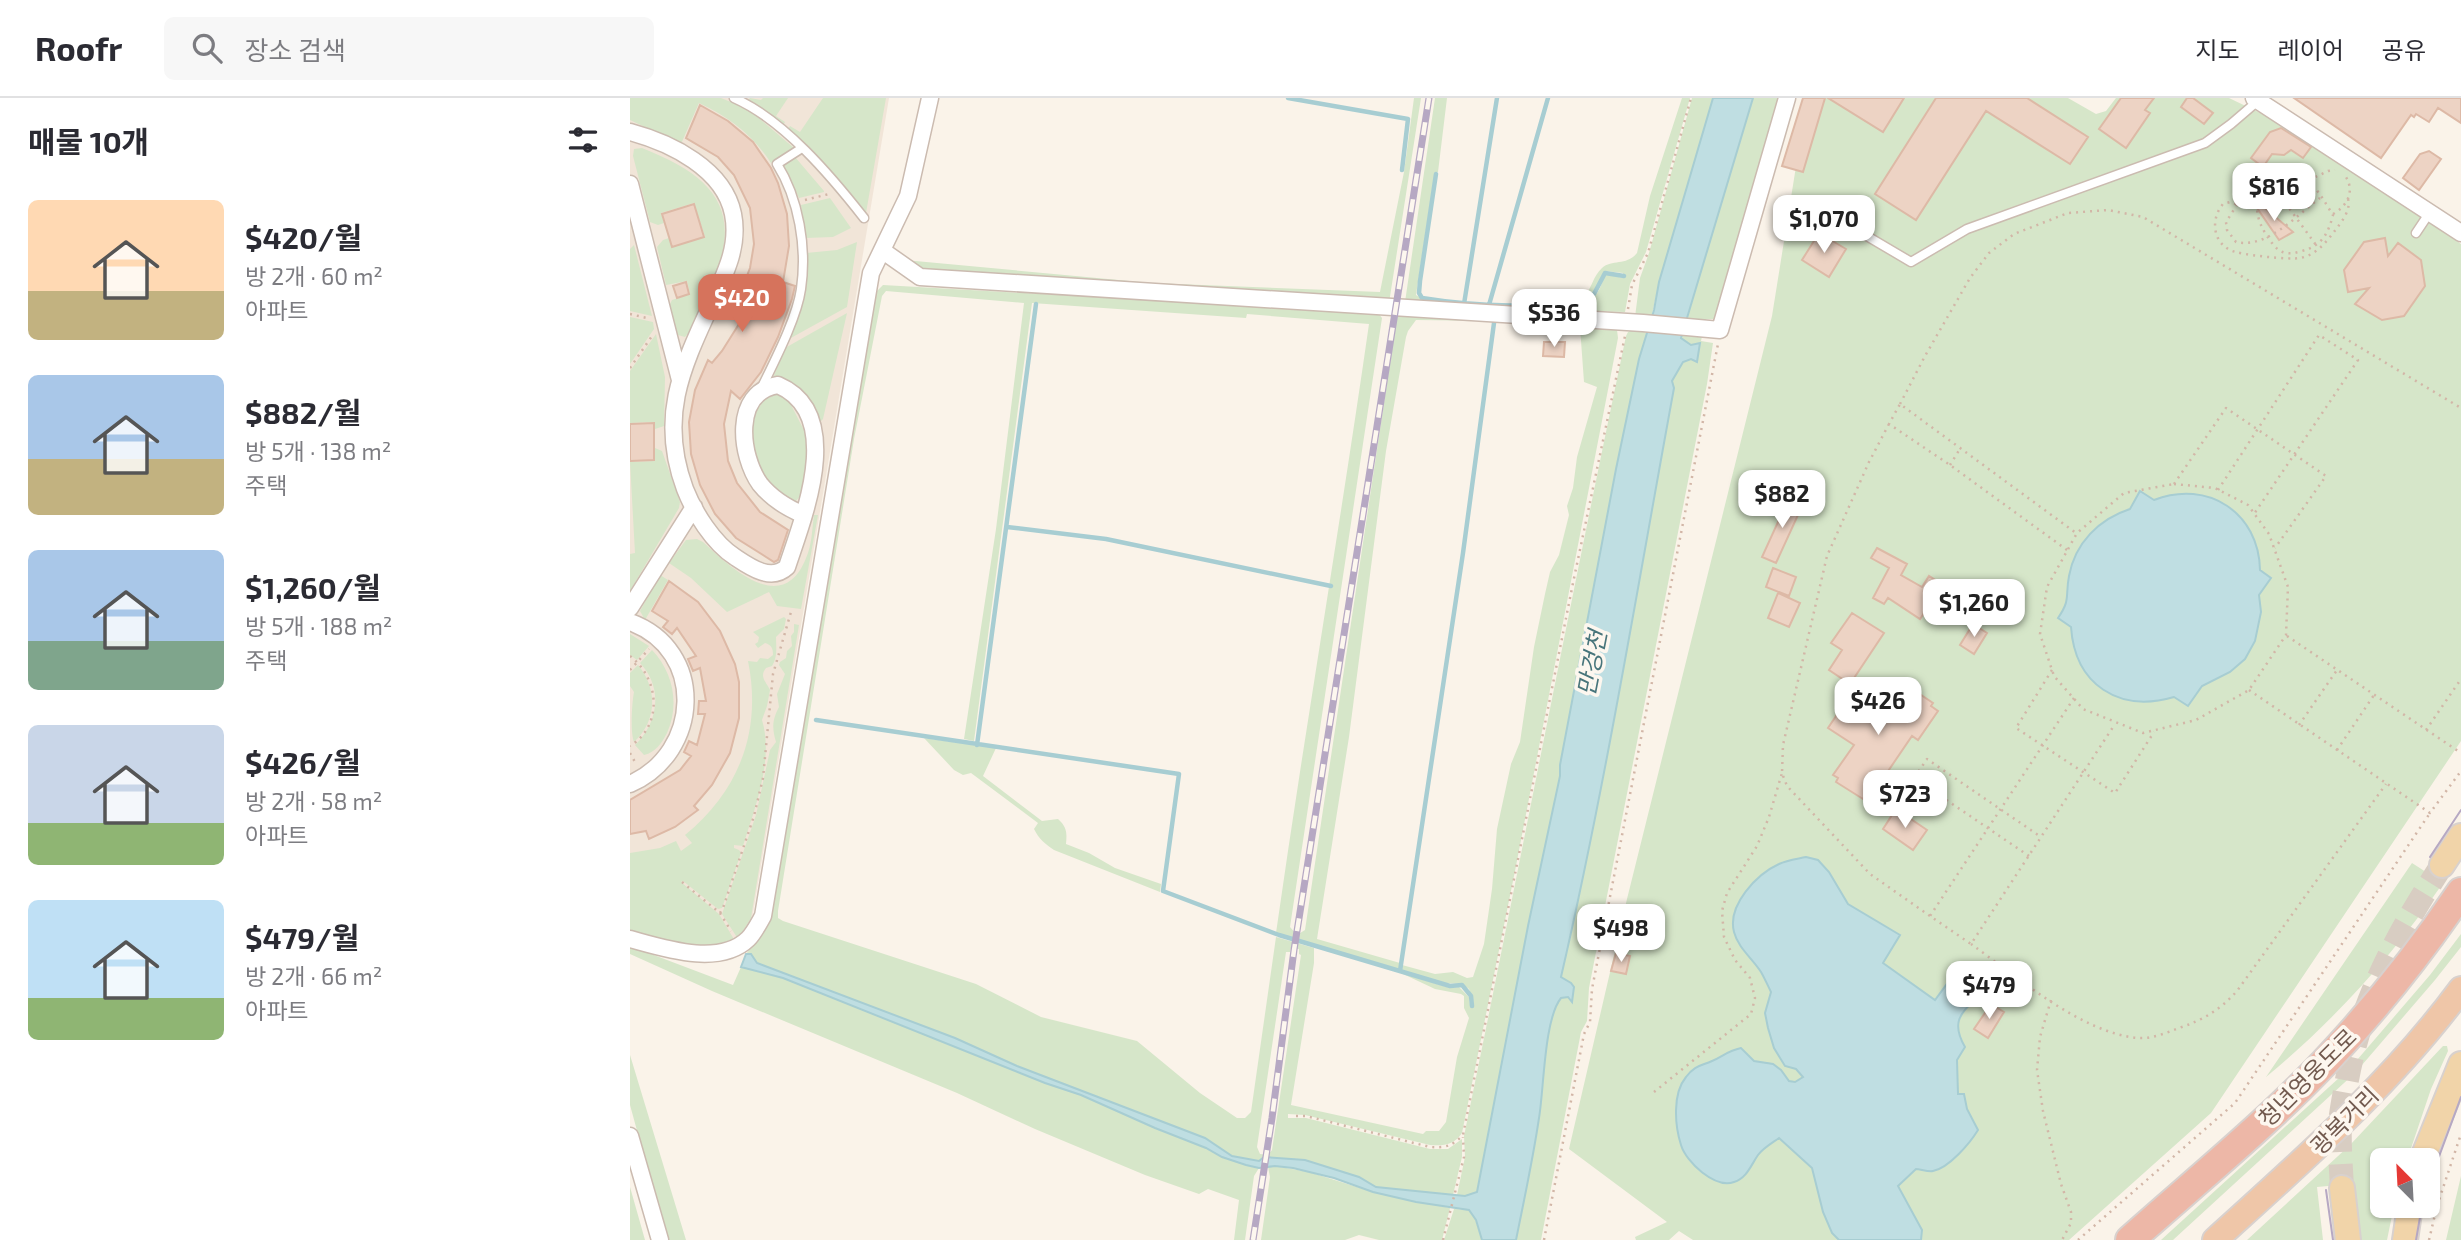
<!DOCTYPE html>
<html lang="ko">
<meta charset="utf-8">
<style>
:root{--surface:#fff;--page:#f7f7f7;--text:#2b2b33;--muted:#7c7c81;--line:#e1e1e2;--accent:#d6735c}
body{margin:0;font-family:"Exo 2","Noto Sans KR",sans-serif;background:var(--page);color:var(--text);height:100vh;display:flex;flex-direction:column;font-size:26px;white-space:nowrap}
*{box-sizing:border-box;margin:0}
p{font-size:23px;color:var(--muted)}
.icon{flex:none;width:38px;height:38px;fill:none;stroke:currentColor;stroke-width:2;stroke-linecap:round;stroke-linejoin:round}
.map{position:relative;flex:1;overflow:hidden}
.sheet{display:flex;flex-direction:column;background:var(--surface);width:630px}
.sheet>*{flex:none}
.needle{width:46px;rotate:336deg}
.tools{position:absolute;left:1740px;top:1050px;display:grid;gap:14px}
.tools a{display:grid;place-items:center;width:70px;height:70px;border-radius:10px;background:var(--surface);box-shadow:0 2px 5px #0004;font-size:35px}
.price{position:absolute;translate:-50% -60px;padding:0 16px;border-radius:14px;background:#fff;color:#222;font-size:23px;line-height:46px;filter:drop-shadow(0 2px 4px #0008)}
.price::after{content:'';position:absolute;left:50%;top:42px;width:21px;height:16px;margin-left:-10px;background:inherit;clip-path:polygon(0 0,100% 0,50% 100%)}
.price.current{background:var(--accent);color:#fff}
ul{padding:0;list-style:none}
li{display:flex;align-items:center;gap:21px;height:175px;padding:0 28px}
li span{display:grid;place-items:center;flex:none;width:196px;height:140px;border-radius:10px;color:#555}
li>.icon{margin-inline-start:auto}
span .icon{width:84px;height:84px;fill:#fffc;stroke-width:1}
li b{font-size:30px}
h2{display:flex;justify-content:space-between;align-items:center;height:84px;padding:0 28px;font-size:30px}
header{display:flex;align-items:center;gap:42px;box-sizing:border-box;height:98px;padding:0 35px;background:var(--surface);border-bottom:2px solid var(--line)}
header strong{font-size:33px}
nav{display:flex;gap:38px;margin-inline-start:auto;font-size:24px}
.search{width:490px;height:63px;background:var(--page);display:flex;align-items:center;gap:18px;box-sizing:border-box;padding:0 24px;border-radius:10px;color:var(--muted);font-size:26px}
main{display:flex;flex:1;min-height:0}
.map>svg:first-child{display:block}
</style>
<header>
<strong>Roofr</strong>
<div class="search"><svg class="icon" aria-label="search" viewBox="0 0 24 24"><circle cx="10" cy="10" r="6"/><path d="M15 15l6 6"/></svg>장소 검색</div>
<nav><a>지도</a><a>레이어</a><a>공유</a></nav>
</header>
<main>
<section class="sheet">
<h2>매물 10개<svg class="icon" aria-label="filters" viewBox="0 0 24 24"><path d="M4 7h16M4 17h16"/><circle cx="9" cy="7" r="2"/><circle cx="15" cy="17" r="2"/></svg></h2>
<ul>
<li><span style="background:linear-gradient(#ffd9b3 65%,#c2b280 0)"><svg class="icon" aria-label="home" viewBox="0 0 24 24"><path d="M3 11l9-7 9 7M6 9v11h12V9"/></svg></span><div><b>$420/월</b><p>방 2개 · 60 m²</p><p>아파트</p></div></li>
<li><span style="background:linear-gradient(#a9c7e8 60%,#c2b280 0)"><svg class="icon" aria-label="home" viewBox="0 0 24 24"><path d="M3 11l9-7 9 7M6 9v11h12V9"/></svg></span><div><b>$882/월</b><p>방 5개 · 138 m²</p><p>주택</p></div></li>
<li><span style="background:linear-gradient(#a9c7e8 65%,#7fa58c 0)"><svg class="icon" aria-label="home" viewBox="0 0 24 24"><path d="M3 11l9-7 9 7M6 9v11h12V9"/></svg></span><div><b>$1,260/월</b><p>방 5개 · 188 m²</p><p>주택</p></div></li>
<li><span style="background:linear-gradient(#c9d6e8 70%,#8fb573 0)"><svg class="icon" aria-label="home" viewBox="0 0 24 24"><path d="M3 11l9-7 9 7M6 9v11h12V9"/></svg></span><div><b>$426/월</b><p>방 2개 · 58 m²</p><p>아파트</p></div></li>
<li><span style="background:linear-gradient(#bfe0f5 70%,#8fb573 0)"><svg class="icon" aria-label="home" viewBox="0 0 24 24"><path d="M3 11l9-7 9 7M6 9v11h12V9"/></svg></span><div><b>$479/월</b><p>방 2개 · 66 m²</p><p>아파트</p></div></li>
</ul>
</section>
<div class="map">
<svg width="1831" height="1142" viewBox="0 0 1831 1142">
<rect width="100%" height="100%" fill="#faf3e9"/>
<!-- residential -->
<path fill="#f1e5d8" d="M0 0H259L121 827 97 848 0 838Z"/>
<!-- green -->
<path fill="#d6e6c9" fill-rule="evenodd" d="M0 0H91L118 11 164 50 141 65C123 37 99 19 69 5L51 46 0 22Z
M120 0 131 2 133 0H158L146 18 155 24 152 29 118 3Z
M193 0H256L236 115 205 78 157 32 160 28 170 34Z
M784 0H791L759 205 609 198 268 170 255 165 253 160 521 185 750 194 774 74Z
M805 0H817L808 74H805L804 79 786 197C802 212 941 210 962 199 971 194 971 184 976 176L993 180V175L975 173 964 194 954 199C962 190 963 178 972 170 982 161 997 168 1007 155L1020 98 1052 0H1060L1016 154 1000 186 995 214 876 211 775 204Z
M1062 0H1083L1029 184 1021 221 1005 219 1010 180 1019 155Z
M1123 0H1151L1085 221H1076L1071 243 1083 245 1077 286 959 890 957 923 951 934 911 1142H886C894 1102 903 1061 909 1020 914 991 914 922 931 900L938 899 942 903 944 889 931 880C976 685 1008 487 1044 290L1042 284 1053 264 1061 261 1066 264 1061 247 1051 241Z
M1177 0H1438L1466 16 1476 13 1486 0H1599L1649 24 1831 146V643L1581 1015 1439 1142H1063L1049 1133 1039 1142H1006L1005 1139 1037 1124 939 1051 997 801 1142 218Z
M12 50C86 79 116 114 79 192 72 207 66 228 55 239L48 237 39 208 42 202 60 196 57 183 36 187 27 149 33 142 39 140 42 149 75 139 64 105 31 115 34 125 28 127 20 124 3 58 4 51Z
M165 59 194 93V94L169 100 153 67Z
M200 100 221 130 203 139 176 140 171 107Z
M227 144 217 209 159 241 176 194V155L207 152Z
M4 147 22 218 0 213V151Z
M253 187 748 215 752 220 660 829 667 837 675 832 767 218 769 215 915 223 919 228 864 223 786 222 778 233 776 239 756 353 719 639 687 841 770 865 769 871 646 835C675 631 710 429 739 226L617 216 616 220 402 205 344 643 334 641 366 431 394 205 256 193 252 198 224 341 148 813V820L153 823 346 886 411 919 507 943 570 995 607 1020H615L621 1014 646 839 684 850V865L661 1007 793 1036 796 1033H809L816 1024 827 959 839 920 834 910V898L831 896 805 891 771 875 820 890 829 889 839 899 840 907 844 908 839 891 832 886 813 885 771 872 772 867 805 876 823 874 837 880 843 879 854 846 862 791 867 731 881 666 890 644 904 549 915 496 920 474 929 457 939 417 937 408 943 390 947 359 967 289 954 284 950 229 927 228 929 223 983 228 987 232 988 240 885 773 832 1035C824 1047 814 1048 800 1047L675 1017 658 1016V1020H676L800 1051H818L832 1041V1059L823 1097 746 1089 729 1079 675 1062 634 1059 629 1063 602 1058 521 1019 387 968 325 940 127 865 121 856H116L131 838 139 819 244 196ZM661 850 669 851V856L671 857 642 1052 638 1057 630 1056 627 1049 656 854H660Z
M217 215 193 321 190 324C180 303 170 281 143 280L155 250Z
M0 219 23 224 24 231 0 266Z
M1004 231 1017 235 986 371 930 667V678L898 828 851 1081 847 1094 835 1098 827 1097 835 1059 834 1038C889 771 940 504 996 238L998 234Z
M26 236 35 279 34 328 25 331 24 324 0 325V273Z
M147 296 159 303 177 338 178 351 172 396 165 404C157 401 147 395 141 389 126 373 110 322 131 307V303Z
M25 350 32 353 50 404 49 410 0 493V456L5 455 0 364 25 363Z
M184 417H188L171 511 147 508 139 494 97 514 61 480 39 465 56 442 67 441 73 444C101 470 153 519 176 460 182 447 182 431 184 417Z
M30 477 38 482 15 522 10 513Z
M154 519 156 521 154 531 146 539C146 549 148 558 142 568L136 570C129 579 136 583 140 592L137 608 132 622C144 662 125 709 113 748L104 747V750L109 752 111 755 92 810 88 811 53 783 51 784 89 816 105 843 62 851 0 836V755L30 750 46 743 51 753 62 745 55 737C110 692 132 632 118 563L127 564 130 560 138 561 143 557C143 551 142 547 135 545L128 550 125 546 128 544 129 539 123 534Z
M164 526 169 527 121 820 108 841 92 816 126 717 140 652 146 644C142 630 142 622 149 609L147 596 155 576 149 567 150 564 156 560 157 553 162 548 161 538 164 534Z
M0 536 19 548 7 562 0 557Z
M22 552C43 574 50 606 37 635 31 646 26 654 14 657L5 647C29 624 33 589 10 565Z
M8 567C28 591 27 623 4 644 0 634 2 604 4 594L0 588V575Z
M294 640 366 650 353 678 412 723 428 721C437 729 437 735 436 746L459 755 485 770 531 786 530 794 424 752C415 746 409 741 404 731L408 725 341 675 333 677 324 672Z
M1782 765 1813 785C1763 857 1704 923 1636 979Z
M1831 836V849L1805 882 1726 974 1543 1142H1531L1721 969 1800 877Z
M0 848 103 887 111 869 153 880 415 985 451 997 525 1030 576 1050 592 1059 629 1070 624 1078 615 1142H604L609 1102 578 1091 569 1096 515 1077 405 1031 327 995 82 893 0 856Z
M1813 948H1817L1818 953 1801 991 1777 1062H1752V1108H1764L1757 1142H1728L1720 1086 1687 1089 1693 1142H1617L1720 1047Z
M0 957 56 1142H37L0 1007Z
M645 1068 679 1074 743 1094 820 1110 812 1142H749L729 1137 715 1142H631L640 1079 638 1069Z
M1831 1078V1142H1816Z
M0 1089 15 1142H0Z
M824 1111 839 1112 843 1115 852 1142H814Z"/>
<!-- water -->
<path fill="#bfdee2" stroke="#a7cdd2" stroke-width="2" d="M1083 0H1123L1051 240 1061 247 1070 245 1067 264 1061 261 1053 264 1042 283 1044 290C1008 486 976 684 931 879L941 885 944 889 942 904 938 899 931 900C914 921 914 991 909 1020 903 1061 894 1102 886 1142H852L846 1122 839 1112 786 1104 743 1094 704 1080 663 1070 645 1068 629 1070 616 1067 592 1059 576 1050 525 1030 451 997 415 985 153 880 111 869 116 856H121L127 865 325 940 387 968 575 1040 602 1058 629 1063 634 1059 675 1062 729 1079 746 1089 835 1098 847 1094 898 828 930 678V667L986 371 1009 261 1024 212 1029 184Z
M1510 393 1524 402C1578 381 1629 415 1630 472L1641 480 1629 497 1631 514 1625 543 1615 561 1600 574 1572 588 1558 608 1544 599C1489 615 1445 587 1441 529L1428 520C1441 501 1435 499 1439 478 1445 445 1469 421 1500 411Z
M1176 759 1188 762 1199 774 1218 806 1270 837 1253 865 1305 902 1319 883 1345 902C1327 917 1323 928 1335 949L1327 962 1328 996H1334L1337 1011 1348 1032C1340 1045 1319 1070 1303 1073 1298 1074 1290 1071 1286 1071L1268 1088 1292 1132 1291 1142H1209L1202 1135 1193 1114 1182 1070 1149 1040C1142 1045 1133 1050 1128 1057 1121 1067 1117 1080 1104 1084 1085 1091 1056 1064 1051 1047 1045 1028 1042 996 1056 979 1065 967 1071 968 1082 963 1094 958 1097 953 1111 950L1124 963 1143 966 1151 972 1159 983 1165 984 1173 979 1166 971 1155 968 1144 950 1138 930 1135 915 1141 894C1138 888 1135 881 1131 874 1123 861 1108 850 1104 834 1097 807 1127 776 1149 766 1157 762 1167 761 1176 759Z"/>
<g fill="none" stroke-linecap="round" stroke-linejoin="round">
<!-- stream -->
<path stroke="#a7cdd2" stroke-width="4.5" d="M658 0 778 21 772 72
M806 76 790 183 789 195 792 200C835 207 925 214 964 196L975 175 994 178
M834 206 867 0
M859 207 918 0
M377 429 476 441 701 488
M186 622 549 676 533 793 649 837 820 888 832 887 841 898 842 908
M347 647 406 206
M770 873 833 455 864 225"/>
</g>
<!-- building -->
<path fill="#edd3c4" stroke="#ddb9a6" stroke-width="2" d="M1173 0H1195L1173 74 1152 68Z
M1198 0H1274L1253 34Z
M1306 0H1397L1458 39 1440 66 1356 13 1286 122 1245 96Z
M1491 0H1524L1515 12 1520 15 1496 50 1469 31Z
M1557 0H1563L1583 15 1574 26 1551 9Z
M1664 0H1831V25L1808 10 1799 24 1786 16 1784 19 1781 17 1751 60Z
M70 7 98 23 123 44 141 70 148 85 157 116 159 148 153 184 165 188 162 201 148 239 131 274 110 301 101 293 94 326 98 363 107 385 130 414 158 432 148 462 144 464 106 440 85 416 70 387 61 356 59 324 65 292 78 262 82 265 92 253 114 218 121 198 111 193 120 170 124 146 120 110 104 77 88 59 56 40Z
M1651 30 1681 49 1673 60 1661 52 1654 57 1642 56 1633 69 1621 60 1640 34Z
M1799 53 1811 61 1789 92 1773 80 1790 56Z
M1658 83 1668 96 1642 114 1633 100Z
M1628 104 1663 134 1649 142 1625 107Z
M64 106 74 139 42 149 32 116Z
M1189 135 1216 151 1199 179 1172 162Z
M1755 140 1758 158 1768 145 1791 162 1795 188 1774 218 1752 222 1725 206 1739 190 1718 194 1714 172 1734 144Z
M56 184 59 196 47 200 43 188Z
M914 244H935L934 259 913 258Z
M24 325V362L0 363V326Z
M1159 400 1173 406 1146 465 1132 459Z
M1247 450 1277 466 1271 477 1292 489 1299 478 1313 487 1290 521 1258 500 1254 506 1243 500 1259 470 1241 460Z
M1143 470 1166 479 1159 498 1136 489Z
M39 483 68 504 90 533 105 566 109 584V620L100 655 82 687 64 708 68 712 45 729 19 741 16 733 0 736V702L50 672 61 658 54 654 59 643 67 647 75 616H68L69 603H76L70 570 63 573 58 561 66 558 47 530 42 536 33 529 38 523 22 513Z
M1148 495 1170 505 1159 529 1138 520Z
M1222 515 1254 535 1220 586 1199 572 1212 552 1201 545Z
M1343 526 1357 535 1344 556 1330 547Z
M1268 586 1274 590 1276 587 1303 605 1301 608 1308 613 1288 642 1282 638 1239 701 1235 698 1233 701 1206 684 1208 680 1203 677 1224 647 1198 630 1221 596 1249 615Z
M1266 711 1297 732 1283 752 1253 731Z
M986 855 1000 858 996 876 981 873Z
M1361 906 1374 914 1358 940 1344 931Z"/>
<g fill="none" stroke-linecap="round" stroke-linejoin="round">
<!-- primary-tunnel -->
<path stroke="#d8cdc2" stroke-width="24" stroke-dasharray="24 12" stroke-linecap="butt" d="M1712 1090C1711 1069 1709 1047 1710 1025 1711 1015 1713 1004 1715 993 1729 906 1765 840 1812 767"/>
<!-- service casing -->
<g stroke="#cbbbb0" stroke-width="11">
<path id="service" d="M104 0C154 22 201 78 234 120
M1208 121 1281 164 1337 131 1575 45 1601 26 1629 2
M1786 135 1800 114
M131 291C144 264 167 220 171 191 177 150 169 101 147 66L172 50"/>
</g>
<!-- minor casing -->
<g stroke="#cbbbb0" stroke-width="19">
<path id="minor" d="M1624 0 1831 135
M0 34C41 45 94 71 103 116 109 146 97 172 85 198 54 266 27 316 55 391 64 414 83 445 105 459 120 469 141 484 157 469 173 420 216 316 148 287 102 294 110 358 130 386 142 401 157 410 174 417
M0 86 50 282
M253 153 290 179 1013 225 1090 232 1157 0
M0 510 64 409
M0 524C77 552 71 655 0 686
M0 841C33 850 89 869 118 841 124 835 129 825 133 818L241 175 278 98 300 0
M0 1038 30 1142"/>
</g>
<!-- primary casing -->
<g stroke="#d8d1ce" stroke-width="28">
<path id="primary" d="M1812 767 1831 738
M1792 1062 1831 966
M1712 1090 1718 1142
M1775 1142 1780 1108"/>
</g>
<!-- trunk casing -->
<g stroke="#d8d1ce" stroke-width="28">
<path id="trunk" d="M1585 1142C1672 1063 1761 986 1831 891"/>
</g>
<!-- motorway casing -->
<g stroke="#d8d1ce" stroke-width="32">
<path id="motorway" d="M1500 1142C1565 1084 1634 1028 1694 965 1744 912 1790 855 1831 794"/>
</g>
<!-- path -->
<path stroke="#d2b6a7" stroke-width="2.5" stroke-dasharray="2 5" stroke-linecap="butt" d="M1626 77 1596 124 1597 132 1606 144C1637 151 1667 117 1690 100
M1664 79C1683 79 1693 102 1703 117 1699 132 1694 145 1678 151 1672 153 1664 156 1657 155 1647 154 1642 145 1637 138 1617 107 1628 85 1664 79Z
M1679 82 1698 73 1705 72
M1643 88 1686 147
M175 102 199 96
M1606 106 1600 104 1593 106C1581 120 1582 143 1600 152 1609 157 1660 162 1670 160 1687 157 1697 143 1707 130 1713 122 1721 111 1718 101
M1703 116C1717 108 1725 94 1716 79
M998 211 1002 187 1018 155 1061 0
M0 216 17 220
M0 270 22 238
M1270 306 1295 258 1340 180 1359 155 1384 136 1438 115 1478 112 1513 119 1831 310
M1259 326 1239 364 1197 458 1153 647 1152 675 1157 688 1240 776 1300 818
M1320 367 1331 349
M1544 386 1585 390 1618 407 1639 436 1658 489 1656 537 1619 592 1566 622 1513 635 1453 611 1424 578 1410 536 1417 489 1447 435 1494 395Z
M1544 386 1596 310 1696 378 1645 450
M1588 392 1689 237 1728 262 1624 416
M1437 452 1320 367 1259 326 1270 306 1446 435
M1657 538 1831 655
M0 558C29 580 34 627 0 648
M0 572 19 551
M1422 572 1386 630 1485 695 1524 634
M1619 592 1800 715 1831 673
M1444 600 1300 818 1341 846 1485 626
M1669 627 1707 572
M1796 632 1831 581
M1707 652 1744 597
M0 655 5 664
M1399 758 1284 680 1297 661 1411 739
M52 784 90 815 101 833
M90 815 93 810 124 718 133 680 143 576 161 514
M1341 846C1386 878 1451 935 1508 940 1522 941 1536 935 1549 930 1573 922 1590 912 1607 893L1756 686
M1421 902 1410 939 1407 972 1413 1013 1431 1086 1441 1114V1125L1432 1142
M1024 994 1121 916 1125 900 1120 880 1105 862 1094 839 1092 813 1097 795 1127 748 1139 719 1152 675
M666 1018H676L800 1049C816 1050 822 1048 833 1037L943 485 995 238
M813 1142 834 1059 833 1039
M914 1142 954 936 960 924 962 891 1088 246
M1448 1142 1605 1005 1800 715
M1799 1142 1807 1108 1831 1036"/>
<!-- service -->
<use href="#service" stroke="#fff" stroke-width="8"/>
<!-- minor -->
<use href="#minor" stroke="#fff" stroke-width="16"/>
<!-- primary -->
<use href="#primary" stroke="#f1d4a9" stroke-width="24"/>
<!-- trunk -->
<use href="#trunk" stroke="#efc6a8" stroke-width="24"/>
<!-- motorway -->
<use href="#motorway" stroke="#edb7a7" stroke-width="28"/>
<!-- tram -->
<path stroke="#b6a8c3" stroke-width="2" d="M1800 759 1831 712
M1797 1091 1831 999
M1696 1092 1703 1142
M1786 1142 1792 1108"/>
<!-- rail casing -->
<g stroke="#b6a8c3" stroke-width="7">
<path id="rail" d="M623 1142 642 1020 664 852 799 0"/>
</g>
<!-- rail -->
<use href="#rail" stroke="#fdf7ef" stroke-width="4.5" stroke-dasharray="13" stroke-linecap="butt"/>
</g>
<g text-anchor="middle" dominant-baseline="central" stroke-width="7" stroke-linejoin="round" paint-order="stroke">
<!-- street labels -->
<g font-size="23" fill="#725a4f" stroke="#fdf7ef">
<text transform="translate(1677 979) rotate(-45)">청년영웅도로</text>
<text transform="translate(1714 1022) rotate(-45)">광복거리</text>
</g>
<!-- water labels -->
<g font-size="24" font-style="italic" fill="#48757b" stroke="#fdf7ef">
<text transform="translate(961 565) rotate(-79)">만겅천</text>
</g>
</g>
</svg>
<div class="tools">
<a><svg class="needle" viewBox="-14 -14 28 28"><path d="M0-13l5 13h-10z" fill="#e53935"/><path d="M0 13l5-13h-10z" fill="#7c7c81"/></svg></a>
</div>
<b class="price" style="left:1644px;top:125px">$816</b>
<b class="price" style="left:1194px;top:157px">$1,070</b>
<b class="price current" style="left:112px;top:236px">$420</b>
<b class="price" style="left:924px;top:251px">$536</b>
<b class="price" style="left:1152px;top:432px">$882</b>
<b class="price" style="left:1344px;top:541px">$1,260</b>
<b class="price" style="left:1248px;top:639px">$426</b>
<b class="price" style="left:1275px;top:732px">$723</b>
<b class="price" style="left:991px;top:866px">$498</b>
<b class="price" style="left:1359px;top:923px">$479</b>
</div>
</main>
